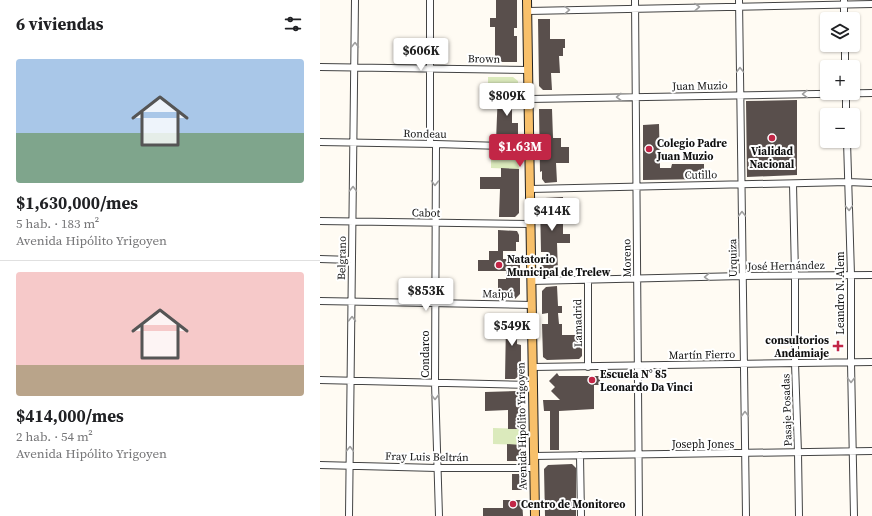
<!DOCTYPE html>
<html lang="es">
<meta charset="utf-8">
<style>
:root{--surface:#fff;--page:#f6f6f6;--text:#202124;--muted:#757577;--line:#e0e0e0;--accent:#c22646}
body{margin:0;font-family:"Source Serif 4",serif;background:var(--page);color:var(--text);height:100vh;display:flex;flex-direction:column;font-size:15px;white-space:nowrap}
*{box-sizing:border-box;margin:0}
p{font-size:13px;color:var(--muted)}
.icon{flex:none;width:22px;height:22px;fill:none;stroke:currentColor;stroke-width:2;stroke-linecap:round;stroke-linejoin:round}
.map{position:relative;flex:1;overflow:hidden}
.side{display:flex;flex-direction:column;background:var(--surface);width:320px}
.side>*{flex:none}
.controls{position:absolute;left:500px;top:12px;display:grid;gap:8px}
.controls a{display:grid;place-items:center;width:40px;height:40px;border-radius:4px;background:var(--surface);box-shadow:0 1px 3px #0004;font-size:20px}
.price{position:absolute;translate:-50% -34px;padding:0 9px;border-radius:4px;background:#fff;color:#222;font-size:13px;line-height:26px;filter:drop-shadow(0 1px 2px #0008)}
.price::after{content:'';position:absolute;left:50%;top:24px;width:12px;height:9px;margin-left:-6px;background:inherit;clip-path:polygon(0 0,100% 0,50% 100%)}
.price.active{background:var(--accent);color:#fff}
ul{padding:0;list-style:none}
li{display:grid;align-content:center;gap:8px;height:212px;padding:0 16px}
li+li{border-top:1px solid var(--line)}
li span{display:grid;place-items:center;height:124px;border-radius:4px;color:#555}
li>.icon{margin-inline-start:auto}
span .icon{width:72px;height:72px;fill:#fffc;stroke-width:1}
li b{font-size:17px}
h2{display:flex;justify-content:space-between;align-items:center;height:48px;padding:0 16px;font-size:17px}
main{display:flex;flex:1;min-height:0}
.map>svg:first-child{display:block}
</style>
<main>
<section class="side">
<h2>6 viviendas<svg class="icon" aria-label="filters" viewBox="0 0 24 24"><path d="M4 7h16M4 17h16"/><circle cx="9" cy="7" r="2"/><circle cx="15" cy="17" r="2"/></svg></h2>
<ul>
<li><span style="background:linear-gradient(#a9c7e8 60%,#7fa58c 0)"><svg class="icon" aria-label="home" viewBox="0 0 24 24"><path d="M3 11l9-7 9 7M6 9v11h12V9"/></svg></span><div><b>$1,630,000/mes</b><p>5 hab. · 183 m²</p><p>Avenida Hipólito Yrigoyen</p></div></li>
<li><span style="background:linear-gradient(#f6c9c9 75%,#b9a48a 0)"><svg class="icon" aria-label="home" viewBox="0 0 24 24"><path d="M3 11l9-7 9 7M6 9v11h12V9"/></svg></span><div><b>$414,000/mes</b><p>2 hab. · 54 m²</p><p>Avenida Hipólito Yrigoyen</p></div></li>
</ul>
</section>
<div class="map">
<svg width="552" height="516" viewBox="0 0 552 516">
<rect width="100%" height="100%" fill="#fffbf3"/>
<!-- green -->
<path fill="#dbeabc" d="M168 77H193L198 81V91H168Z
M171 152H194L198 157 199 169 171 168Z
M173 428 201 429V445L173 444Z"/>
<!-- building -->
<path fill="#594f4c" d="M176 0H197V28H194V36H197V62H175V27H170V18H176Z
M218 19H230V39H245V48H243V56H239L240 73H231L232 90H223L219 86Z
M178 91H198V108H192V123H198V142L176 141Z
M477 100V175L427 177 426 101Z
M219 109H232L233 138H241V147H249V163H236L237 182 225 183 222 179V171L220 172Z
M339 124 340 168H351L352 164H384V179L323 180V125Z
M181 168 199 169V213L195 217H179L180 189H160V177H181Z
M243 197V234H250V243H237L238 272H226L221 268V259H227V252H221L220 202 225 198Z
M178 230 197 231 199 235V242H196V251H183V259H200V294L195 299 178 298V279H186V271H158V260H169V251H178Z
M237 286 238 306H242V313H238L239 324H242V335H262V356L259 359 227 360 223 357 222 324H228V313L222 314V291L226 287Z
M178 314H197V344L201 345V374L195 379H185L186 322H178Z
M237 373 239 376H280V385H274V409L239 411V450H230V411H224L223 400H240L231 391 235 387 229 381Z
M197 391 201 396V429H188V410L165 411V392Z
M187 444 201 445V461H187Z
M252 464 256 468V516H225L224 469 228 465Z
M192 474H199L202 478V490H192Z
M183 500H202L203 516H163V508H183Z"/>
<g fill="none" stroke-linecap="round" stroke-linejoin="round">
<!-- minor casing -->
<g stroke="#434343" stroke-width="8">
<path id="minor" d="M315 0 319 516
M419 0 426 516
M524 0V19
M208 11 552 4
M525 45V67
M0 67 209 70
M526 93V115
M209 99 552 93
M527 141 531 275V363L534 516
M0 142 116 144 210 147
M110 144V0
M116 144 115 383 119 516
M473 184 475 275V363L478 453 479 516
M210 189 528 182 552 183
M0 221 211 224
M0 259 32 260
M268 280V367
M211 281 423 276 552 275
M0 301 212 305
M213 367 552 362
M0 380 213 385
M260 455 261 516
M214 456 552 451
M0 465 117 468H214
M29 516 35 0"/>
</g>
<!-- major casing -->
<g stroke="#212121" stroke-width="10">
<path id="major" d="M207 0 215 516"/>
</g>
<!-- minor -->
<use href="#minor" stroke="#fff" stroke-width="6"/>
<!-- major -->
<use href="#major" stroke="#f8c06a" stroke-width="8"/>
</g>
<!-- one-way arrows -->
<defs><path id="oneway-chevron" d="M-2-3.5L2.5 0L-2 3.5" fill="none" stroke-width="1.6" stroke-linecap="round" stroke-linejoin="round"/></defs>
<g stroke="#9f9f9f">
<use href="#oneway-chevron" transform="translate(377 7) rotate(-1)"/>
<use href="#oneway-chevron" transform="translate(247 10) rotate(-1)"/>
<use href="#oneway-chevron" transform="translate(35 45) rotate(-89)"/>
<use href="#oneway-chevron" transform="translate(420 70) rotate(-91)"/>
<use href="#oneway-chevron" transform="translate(485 94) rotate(179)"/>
<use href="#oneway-chevron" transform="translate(299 97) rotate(179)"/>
<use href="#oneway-chevron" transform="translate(115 183) rotate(91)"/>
<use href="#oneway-chevron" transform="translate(33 189) rotate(-90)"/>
<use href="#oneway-chevron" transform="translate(529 208) rotate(88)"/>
<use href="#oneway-chevron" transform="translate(422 214) rotate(-91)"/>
<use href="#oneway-chevron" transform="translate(387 277) rotate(179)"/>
<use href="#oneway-chevron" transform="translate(32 319) rotate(-89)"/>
<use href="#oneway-chevron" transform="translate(531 380) rotate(89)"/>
<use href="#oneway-chevron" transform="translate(115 397) rotate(89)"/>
<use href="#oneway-chevron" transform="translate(425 414) rotate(-91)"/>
<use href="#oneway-chevron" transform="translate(30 449) rotate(-89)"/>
</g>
<!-- markers -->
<g fill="#c22646" stroke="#fff" stroke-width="1.5">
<circle cx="452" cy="138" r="4"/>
<circle cx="329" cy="149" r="4"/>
<circle cx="179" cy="265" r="4"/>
<path d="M516 340h4v4h4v4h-4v4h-4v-4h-4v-4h4z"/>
<circle cx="272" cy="380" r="4"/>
<circle cx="193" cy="504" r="4"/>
</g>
<g text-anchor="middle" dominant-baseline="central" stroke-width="4" stroke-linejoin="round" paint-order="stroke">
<!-- street labels -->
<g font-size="11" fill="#101010" stroke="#fff">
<text transform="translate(164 59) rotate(1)">Brown</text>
<text transform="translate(380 86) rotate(-1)">Juan Muzio</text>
<text transform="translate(105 134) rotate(1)">Rondeau</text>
<text transform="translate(381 175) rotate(-1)">Cutillo</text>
<text transform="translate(106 213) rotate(1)">Cabot</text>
<text transform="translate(22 258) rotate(-89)">Belgrano</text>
<text transform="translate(307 258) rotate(-91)">Moreno</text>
<text transform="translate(413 258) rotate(-91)">Urquiza</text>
<text transform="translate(466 266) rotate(-1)">José Hernández</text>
<text transform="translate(520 293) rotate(-90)">Leandro N. Alem</text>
<text transform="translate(178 294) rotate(1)">Maipú</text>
<text transform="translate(258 323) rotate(-91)">Lamadrid</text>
<text transform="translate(105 354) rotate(-90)">Condarco</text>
<text transform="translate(382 355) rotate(-1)">Martín Fierro</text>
<text transform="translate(467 410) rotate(-92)">Pasaje Posadas</text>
<text transform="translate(202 426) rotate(-91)">Avenida Hipólito Yrigoyen</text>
<text x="383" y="444">Joseph Jones</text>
<text transform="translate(107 457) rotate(1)">Fray Luis Beltrán</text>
</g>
<!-- poi labels -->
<g font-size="11" font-weight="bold" fill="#101010" stroke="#fff" text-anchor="start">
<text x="337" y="143">Colegio Padre<tspan x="337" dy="13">Juan Muzio</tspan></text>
<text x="452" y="151" text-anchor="middle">Vialidad<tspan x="452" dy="13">Nacional</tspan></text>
<text x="187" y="259">Natatorio<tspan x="187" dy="13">Municipal de Trelew</tspan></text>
<text x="509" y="340" text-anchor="end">consultorios<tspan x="509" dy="13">Andamiaje</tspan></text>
<text x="280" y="374">Escuela N° 85<tspan x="280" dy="13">Leonardo Da Vinci</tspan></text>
<text x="201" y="504">Centro de Monitoreo</text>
</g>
</g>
</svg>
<div class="controls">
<a><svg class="icon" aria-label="layers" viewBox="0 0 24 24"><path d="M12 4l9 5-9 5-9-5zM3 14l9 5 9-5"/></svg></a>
<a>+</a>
<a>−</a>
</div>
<b class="price" style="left:101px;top:72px">$606K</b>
<b class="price" style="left:187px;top:117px">$809K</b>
<b class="price active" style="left:200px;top:168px">$1.63M</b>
<b class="price" style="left:232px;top:232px">$414K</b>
<b class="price" style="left:106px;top:312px">$853K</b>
<b class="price" style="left:192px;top:347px">$549K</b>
</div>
</main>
